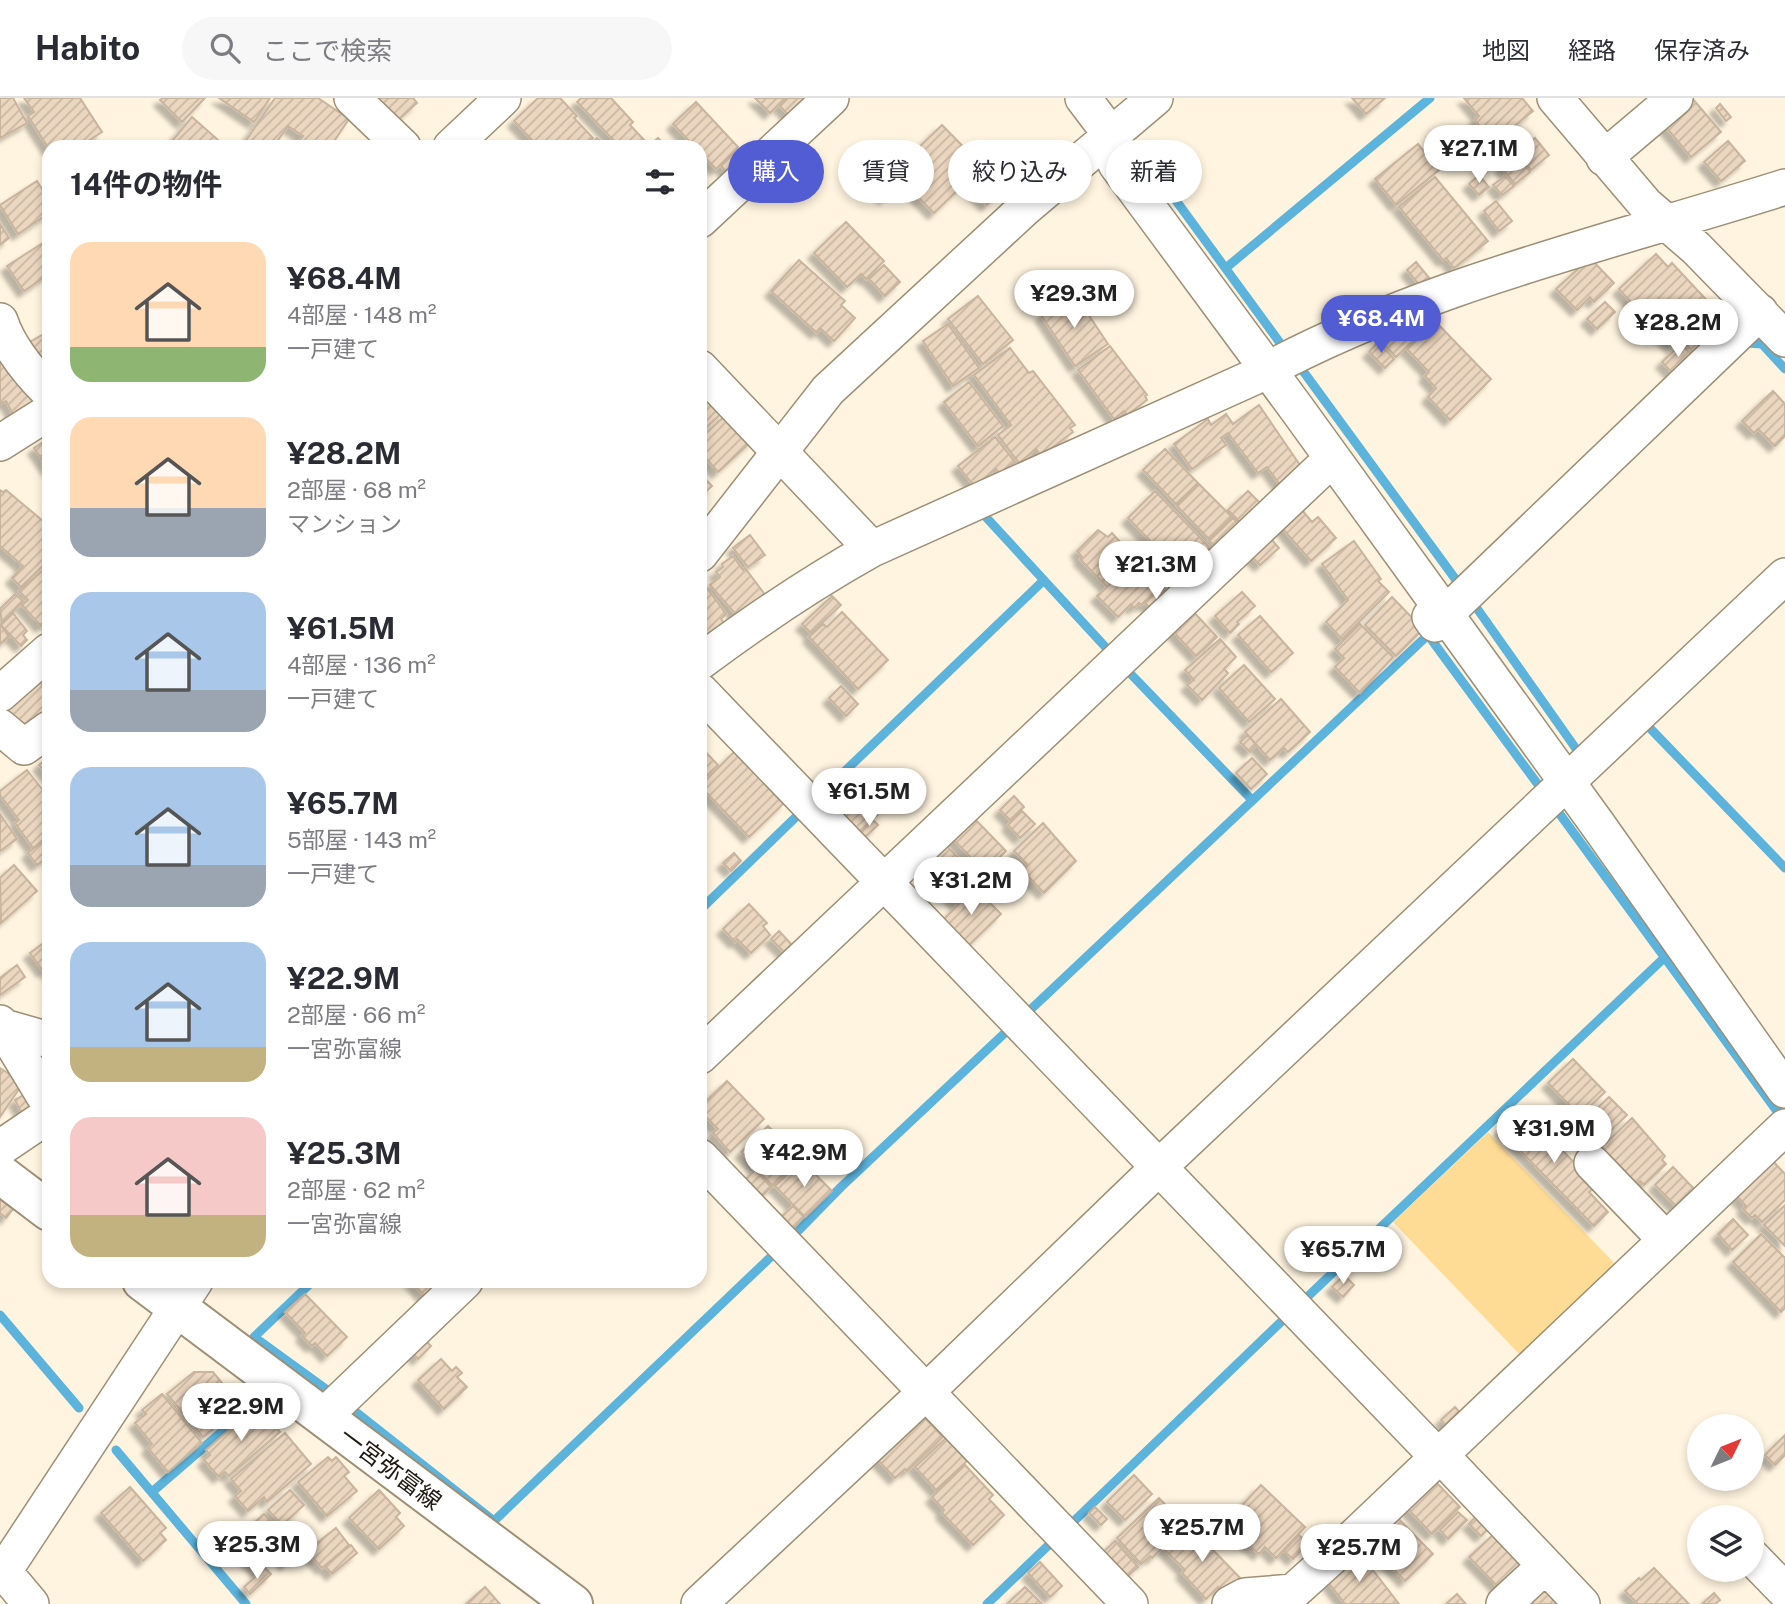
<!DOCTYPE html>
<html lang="ja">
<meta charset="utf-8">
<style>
:root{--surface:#fff;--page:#f7f7f7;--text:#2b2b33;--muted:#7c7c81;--line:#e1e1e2;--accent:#535dd3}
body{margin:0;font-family:"Public Sans","Noto Sans JP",sans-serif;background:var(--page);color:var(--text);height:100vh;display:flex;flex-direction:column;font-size:26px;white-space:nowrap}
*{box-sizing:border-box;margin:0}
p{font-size:23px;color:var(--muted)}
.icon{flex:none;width:38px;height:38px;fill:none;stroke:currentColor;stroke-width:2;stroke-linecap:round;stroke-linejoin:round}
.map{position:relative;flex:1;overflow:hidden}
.drawer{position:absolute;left:42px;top:42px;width:665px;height:1148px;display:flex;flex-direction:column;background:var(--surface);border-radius:21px;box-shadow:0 4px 10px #0003}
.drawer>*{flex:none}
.banner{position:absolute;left:728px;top:42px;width:665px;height:63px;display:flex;gap:14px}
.needle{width:46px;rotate:47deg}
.tools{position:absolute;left:1687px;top:1316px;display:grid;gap:14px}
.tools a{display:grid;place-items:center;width:77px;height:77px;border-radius:50%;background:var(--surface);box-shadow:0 4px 10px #0003;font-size:35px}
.price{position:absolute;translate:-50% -60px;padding:0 16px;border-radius:24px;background:#fff;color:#222;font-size:23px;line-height:46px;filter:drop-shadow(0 2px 4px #0008)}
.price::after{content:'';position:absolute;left:50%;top:42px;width:21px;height:16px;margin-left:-10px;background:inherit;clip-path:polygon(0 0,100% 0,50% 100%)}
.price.on{background:var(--accent);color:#fff}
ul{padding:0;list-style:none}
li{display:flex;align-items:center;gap:21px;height:175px;padding:0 28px}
li span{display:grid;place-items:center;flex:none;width:196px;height:140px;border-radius:21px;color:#555}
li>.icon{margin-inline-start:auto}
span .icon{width:84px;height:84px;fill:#fffc;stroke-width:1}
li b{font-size:30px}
h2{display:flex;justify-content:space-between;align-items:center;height:84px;padding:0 28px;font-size:30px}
.pill{padding:0 24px;border-radius:32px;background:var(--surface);box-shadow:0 4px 10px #0003;font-size:24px;line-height:63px}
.pill.on{background:var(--accent);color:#fff}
header{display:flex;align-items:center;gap:42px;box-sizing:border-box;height:98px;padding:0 35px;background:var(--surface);border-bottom:2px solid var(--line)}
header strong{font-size:33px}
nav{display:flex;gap:38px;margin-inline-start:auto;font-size:24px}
.search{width:490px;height:63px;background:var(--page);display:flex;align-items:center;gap:18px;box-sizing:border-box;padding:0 24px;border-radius:38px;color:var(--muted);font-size:26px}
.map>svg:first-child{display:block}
</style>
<header>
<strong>Habito</strong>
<div class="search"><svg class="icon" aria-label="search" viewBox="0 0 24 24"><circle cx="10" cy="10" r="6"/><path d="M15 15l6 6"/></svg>ここで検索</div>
<nav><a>地図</a><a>経路</a><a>保存済み</a></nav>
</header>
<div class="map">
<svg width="1785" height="1506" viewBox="0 0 1785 1506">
<defs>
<pattern id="building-hatch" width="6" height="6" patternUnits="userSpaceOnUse" patternTransform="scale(1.75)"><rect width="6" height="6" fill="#ebd6bf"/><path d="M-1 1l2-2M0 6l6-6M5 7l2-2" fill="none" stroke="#c9b7a3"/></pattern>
<filter id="shadow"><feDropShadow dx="-6" dy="6" stdDeviation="2" flood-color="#0004"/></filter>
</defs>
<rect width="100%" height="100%" fill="#fff4df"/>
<!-- grass -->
<path fill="#ffdc95" d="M1488 1034 1620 1171 1525 1262 1393 1124Z"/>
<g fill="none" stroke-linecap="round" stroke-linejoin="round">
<!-- stream -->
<path stroke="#5cb3dc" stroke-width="9" d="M1142 56 1283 249
M1227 169 1430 0
M1743 247 1746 245 1762 246 1785 271
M1303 273 1459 486
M984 417 1110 554
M1476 509 1579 655 1583 652
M1125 570 1252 702
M1644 624 1785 770
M819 698 1044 482
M1559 715 1782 1020
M700 812 800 715
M1034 920 1028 914 1428 537 1542 692
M792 1139 841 1089 1008 932
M313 1183 254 1239 334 1297
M1302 1204 1664 860
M0 1217 79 1310
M347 1307 494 1423 778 1152
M116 1352 246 1506
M152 1394 262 1299
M1072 1425 1285 1220
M987 1506 1055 1441"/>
</g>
<!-- building -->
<path fill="url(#building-hatch)" stroke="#c9b49e" stroke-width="2" filter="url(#shadow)" d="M0 0H13L27 25 0 40Z
M24 0H80L102 34 79 49H49V51L28 18 34 14Z
M163 0H205L182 24 160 2Z
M219 0H270L254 24Z
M275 0H318L349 21 330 49H308L299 43 303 38 288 28 273 49H246L243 47Z
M377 0H413L417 5 398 22Z
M538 0H560L577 18 574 20 593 40 584 49H525L532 42 514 23Z
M581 0H611L633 24 630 27 645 43 638 49H620L577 4Z
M755 0H785L770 15Z
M788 0H807L791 20 780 8Z
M1352 0H1385L1366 16Z
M1464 0H1522L1533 13 1493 45 1475 22 1479 18Z
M1684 0H1692L1721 34 1691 59 1659 21Z
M696 4 738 49 716 71 700 54V49H695L673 26Z
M1720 6 1731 19 1726 23 1716 10Z
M192 19 226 49H170L168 48Z
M942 27 1004 90 987 107 965 85 934 115 902 83 885 100 876 91Z
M597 40 605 49H587Z
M658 40 666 49H648Z
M1535 40 1549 57 1531 72 1517 54Z
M1728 43 1745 63 1721 83 1704 64Z
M1418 46 1439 72 1396 107 1375 81Z
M735 54 745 64 730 78 721 68Z
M1516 56 1530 74 1515 86 1501 69Z
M1479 77 1489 89 1479 97 1469 86Z
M1505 78 1514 88 1502 97 1493 87Z
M1435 79 1488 143 1454 170 1446 160 1443 162 1399 109Z
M37 83 49 102V115L18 136 0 107Z
M1496 103 1512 123 1499 133 1484 113Z
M846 124 884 163 866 181 861 176 847 189 814 155Z
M0 126 9 140 0 147Z
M49 141V176L24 193 7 168Z
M1656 156 1668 169 1672 165 1714 210 1672 249 1619 191Z
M1590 160 1614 185 1594 204 1590 199 1577 212 1556 191Z
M799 162 845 203 841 207 855 220 834 243 820 230 817 235 771 193Z
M1416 164 1430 181 1421 189 1407 172Z
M884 167 900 184 885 198 869 181Z
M1074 195 1108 246 1075 268 1041 217Z
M978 198 1013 242 983 266 948 221Z
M1605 204 1615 214 1597 231 1587 221Z
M1435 223 1491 281 1450 322 1428 299 1436 290 1425 278 1429 274 1407 251Z
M948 226 979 270 953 288 923 243Z
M1696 228 1710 244 1696 257 1682 242Z
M1403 229 1415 241 1396 259 1385 247Z
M49 233V268L44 271 28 245Z
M1378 244 1394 261 1385 270 1369 254Z
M1681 246 1694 259 1674 277 1662 264Z
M1110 248 1147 297 1145 298 1147 302 1127 317 1124 313 1114 321 1078 272Z
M1010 250 1029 275 1033 273 1075 327 1070 330 1073 334 1041 358 1036 351 1019 365 998 337 1011 327 974 277Z
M0 251 38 307 15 320 6 303 0 306Z
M969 284 1003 328 978 348 944 304Z
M700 289 723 314 700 335Z
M1773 293 1785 306V338L1775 348 1758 331 1754 335 1742 323Z
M1259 307 1302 370 1280 387 1267 369 1258 375 1228 335 1221 340 1226 347 1192 371 1174 346 1208 321 1211 327 1226 316 1233 326Z
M728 315 753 342 718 374 704 358 700 361V341Z
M995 339 1015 364 1000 376 996 371 974 388 958 368Z
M49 340V372L34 350Z
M1165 351 1198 385 1176 406 1143 372Z
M700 375 712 388 700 399Z
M1199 386 1232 419 1209 441 1177 408Z
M0 392 3 394 6 392 49 428V462L21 489 12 480 23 468 0 448Z
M1155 393 1210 450 1191 470 1171 449 1164 457 1128 420Z
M1248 393 1264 409 1244 428 1228 412Z
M1302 412 1312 424 1318 419 1336 440 1311 463 1282 430Z
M1233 420 1239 426 1216 449 1209 443Z
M1098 432 1108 439 1112 435 1131 456 1126 461 1158 491 1141 507 1139 505 1134 510 1131 506 1118 519 1097 498 1107 489 1080 461 1082 459 1077 453Z
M1265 434 1279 450 1260 467 1245 452Z
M750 437 765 457 748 469 733 450Z
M1354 443 1381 481 1378 483 1389 494 1342 541 1326 524 1348 502 1322 466Z
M733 458 743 472 745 470 766 498 738 519 710 487 720 479 716 474 723 469 722 466Z
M49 467V526L47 523 41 528 22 507 28 502 19 493Z
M1163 470 1181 487 1171 497 1154 479Z
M707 490 726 516 721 521 725 526 706 540 705 538 700 542V495Z
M1159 492 1167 500 1154 513 1145 505Z
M1242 494 1255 508 1237 524 1239 526 1230 535 1215 518Z
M15 496 23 503 2 525 0 511Z
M832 498 841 507 811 535 802 526Z
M1392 499 1423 531 1396 558 1365 527Z
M1189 509 1217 539 1196 558 1168 528Z
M842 514 888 562 858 591 809 539 823 526 827 529Z
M13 515 27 533 23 537 27 542 21 548 1 527Z
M1260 518 1293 555 1271 574 1238 537Z
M0 526 9 539 0 546Z
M1360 526 1393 559 1360 595 1335 569 1344 560 1335 551Z
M1220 541 1236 559 1224 571 1228 575 1202 602 1187 587 1194 582 1185 572Z
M1244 567 1275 601 1249 624 1219 590Z
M36 579 49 596V609L44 613 47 616 43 619 41 616 39 617 25 641 0 609Z
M841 588 858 606 846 618 829 600Z
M1281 601 1310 634 1288 654 1284 650 1270 662 1245 634Z
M1248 637 1256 647 1250 654 1240 644Z
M700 648 718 667 701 683 700 682Z
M736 652 785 704 749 739 700 688Z
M49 659V679L39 667Z
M1252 660 1267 676 1251 691 1236 675Z
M27 672 49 700V737L33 750 15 725 19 722 0 697V693Z
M845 683 877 717 859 734 827 700Z
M1014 698 1024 709 1010 722 1000 712Z
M1022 713 1035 726 1020 740 1008 727Z
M0 716 17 741 0 753Z
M971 717 1006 753 985 774 950 738Z
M873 722 878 727 865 739 860 734Z
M1043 725 1076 763 1044 795 1022 772 1028 767 1014 753Z
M43 743 49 751V758L37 767 28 755Z
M943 744 965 767 954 778 932 756Z
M734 755 741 763 731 773 723 765Z
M14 767 37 793 1 825 0 780Z
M961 776 974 789 957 806 945 792Z
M975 790 1001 816 967 849 942 823Z
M749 806 767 825 763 828 770 837 751 855 737 841 735 844 723 831Z
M779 833 793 848 785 855 771 841Z
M49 841V875L46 871 43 873 30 855Z
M17 867 25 879 0 897V880Z
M1573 961 1605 994 1580 1018 1548 985Z
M0 970 23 985 0 1019Z
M727 983 764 1021 730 1054 713 1035 718 1031 700 1013V1009Z
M29 994 38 1010 23 1018 15 1002Z
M1609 999 1627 1017 1606 1037 1588 1019Z
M1522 1011 1596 1087 1589 1094 1608 1114 1594 1128 1500 1032Z
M1632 1020 1665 1058 1662 1062 1666 1066 1644 1087 1640 1083 1637 1086 1600 1051Z
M768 1028 800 1061 773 1088 741 1054Z
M1769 1059 1785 1076V1102L1762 1124 1755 1117 1752 1120 1743 1111 1746 1108 1733 1094Z
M802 1063 832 1093 805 1119 775 1088Z
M1673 1069 1698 1095 1680 1112 1655 1087Z
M755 1072 771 1089 758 1102 742 1085Z
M0 1101 13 1111 6 1120 0 1115Z
M1785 1107V1148L1764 1127Z
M793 1108 804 1119 790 1134 778 1122Z
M1733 1121 1748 1137 1732 1152 1718 1136Z
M1761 1136 1785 1160V1210L1781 1214 1733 1164Z
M1344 1177 1354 1187 1343 1199 1332 1189Z
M411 1183H444L426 1200Z
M305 1196 347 1239 327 1258 315 1245 312 1248 302 1238 305 1235 285 1214Z
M422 1239 431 1248 418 1261 410 1251Z
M441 1261 452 1273 456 1269 462 1275 457 1279 467 1289 444 1311 418 1282Z
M194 1274H213L241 1308 203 1339 167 1296Z
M162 1296 202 1345 168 1374 148 1350 152 1346 135 1325 146 1316 142 1312Z
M257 1308 280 1334 229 1378 225 1374 219 1379 204 1362 210 1357 206 1352Z
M1455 1309 1463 1318 1449 1331 1441 1322Z
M921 1316 943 1339 907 1373 905 1371 895 1380 872 1356Z
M285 1335 311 1366 267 1404 264 1399 248 1413 235 1398 241 1393 231 1381Z
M1785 1337V1357L1775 1367 1765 1357Z
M946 1340 967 1363 936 1392 915 1369Z
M328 1359 332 1363 336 1359 349 1374 344 1378 357 1393 327 1418 298 1384Z
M965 1367 993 1397 989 1401 1004 1417 973 1447 942 1415 944 1412 932 1399Z
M1134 1377 1152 1396 1125 1422 1107 1404Z
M1434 1382 1460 1409 1432 1436 1406 1409Z
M1261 1387 1305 1429 1276 1460 1265 1449 1259 1456 1243 1442 1249 1435 1232 1418Z
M130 1389 166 1430 160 1435 166 1442 143 1463 101 1415Z
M290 1392 304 1407 282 1427 268 1412Z
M379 1392 400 1415 396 1419 404 1428 379 1451 349 1420Z
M1159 1400 1183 1426 1176 1433 1178 1434 1152 1460 1150 1458 1141 1466 1117 1440Z
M1095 1409 1107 1421 1101 1427 1089 1415Z
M1458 1414 1467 1422 1448 1441 1440 1432Z
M264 1416 288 1441 282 1447 285 1449 259 1474 232 1445Z
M1478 1416 1490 1429 1481 1438 1469 1426Z
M1396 1418 1433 1456 1405 1483 1371 1447 1374 1445 1371 1442Z
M1188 1426 1244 1484 1228 1500 1218 1489 1206 1501 1182 1475 1185 1472 1163 1450Z
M219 1427 229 1440 212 1454 202 1441Z
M336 1430 349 1447 322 1470 307 1453Z
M1494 1436 1526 1469 1502 1493 1469 1459Z
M1299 1437 1308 1445 1293 1461 1284 1453Z
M1115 1443 1138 1469 1121 1484 1098 1459Z
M295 1445 301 1452 286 1466 280 1459Z
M351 1447 357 1455 332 1476 325 1468Z
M1359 1454 1399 1506H1345L1325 1480Z
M1040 1464 1062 1488 1050 1499 1028 1475Z
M265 1470 271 1476 250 1496 244 1489Z
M1654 1470 1689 1506H1638L1625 1493 1639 1480 1641 1482Z
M1540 1483 1562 1506H1517Z
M485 1489 500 1506H466Z
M1025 1489 1042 1506H1007Z
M1714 1495 1720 1502 1715 1506H1702Z
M1457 1496 1466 1506H1446Z"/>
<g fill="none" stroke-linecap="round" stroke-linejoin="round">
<!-- minor casing -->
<g stroke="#9c8f76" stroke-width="38">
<path id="minor" d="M352 0 403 49
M1083 0 1111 37
M1555 0 1646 107 1696 150 1785 241
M451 49 503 0
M1604 60 1675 0
M1116 66 1297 311 1598 727 1785 992
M700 122 831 0
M0 223C9 250 29 274 49 294
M700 270 872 451
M0 345 49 314
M700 456 828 292 1024 111 1155 0
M1430 519 1435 526 1760 214
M700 564C755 523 811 485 872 451L1254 279C1416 189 1608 145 1785 89
M700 593 1438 1359 1449 1366 1582 1506
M0 596 49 553
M0 629 24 649 49 631
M0 925 49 1006
M0 928 49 942
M700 958 1320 372
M0 1050 49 1017
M700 1059 1130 1506
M1592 1065 1665 1141
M323 1319 465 1183
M1752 1459 1785 1493
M0 1469 31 1506
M0 1479 195 1183
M699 1506 926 1294 1159 1069 1785 478
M1230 1506 1245 1498 1293 1494 1356 1437 1785 1029
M1504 1506 1545 1468"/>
</g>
<!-- major casing -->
<g stroke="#9c8f76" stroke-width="42">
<path id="major" d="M0 1076 49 1113
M142 1183 573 1506"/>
</g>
<!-- minor -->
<use href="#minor" stroke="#fff" stroke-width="35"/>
<!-- major -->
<use href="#major" stroke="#fff" stroke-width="38"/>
</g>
<g text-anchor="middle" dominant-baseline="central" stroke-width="7" stroke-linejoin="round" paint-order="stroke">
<!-- street labels -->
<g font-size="24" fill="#1f1a11" stroke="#fff">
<text transform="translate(391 1370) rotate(37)">一宮弥富線</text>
</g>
</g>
</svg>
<div class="tools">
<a><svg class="needle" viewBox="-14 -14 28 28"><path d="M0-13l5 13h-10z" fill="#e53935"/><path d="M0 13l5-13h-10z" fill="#7c7c81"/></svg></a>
<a><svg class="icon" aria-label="layers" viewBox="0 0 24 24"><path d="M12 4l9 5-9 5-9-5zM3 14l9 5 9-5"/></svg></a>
</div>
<b class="price" style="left:1479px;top:87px">¥27.1M</b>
<b class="price" style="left:1074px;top:232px">¥29.3M</b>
<b class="price on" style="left:1381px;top:257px">¥68.4M</b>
<b class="price" style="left:1678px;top:261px">¥28.2M</b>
<b class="price" style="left:1156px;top:503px">¥21.3M</b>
<b class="price" style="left:869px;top:730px">¥61.5M</b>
<b class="price" style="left:971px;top:819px">¥31.2M</b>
<b class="price" style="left:1554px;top:1067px">¥31.9M</b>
<b class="price" style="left:804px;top:1091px">¥42.9M</b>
<b class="price" style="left:1343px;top:1188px">¥65.7M</b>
<b class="price" style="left:241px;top:1345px">¥22.9M</b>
<b class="price" style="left:1202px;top:1466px">¥25.7M</b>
<b class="price" style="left:257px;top:1483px">¥25.3M</b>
<b class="price" style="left:1359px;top:1486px">¥25.7M</b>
<div class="banner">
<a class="pill on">購入</a>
<a class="pill">賃貸</a>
<a class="pill">絞り込み</a>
<a class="pill">新着</a>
</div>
<section class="drawer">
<h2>14件の物件<svg class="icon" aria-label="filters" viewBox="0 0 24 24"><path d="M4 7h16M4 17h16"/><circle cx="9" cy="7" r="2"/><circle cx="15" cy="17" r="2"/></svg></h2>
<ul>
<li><span style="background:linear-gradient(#ffd9b3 75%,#8fb573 0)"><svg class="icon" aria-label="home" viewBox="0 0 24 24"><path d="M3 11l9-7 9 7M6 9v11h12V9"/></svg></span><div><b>¥68.4M</b><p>4部屋 · 148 m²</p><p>一戸建て</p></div></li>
<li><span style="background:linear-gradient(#ffd9b3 65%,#9aa5b1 0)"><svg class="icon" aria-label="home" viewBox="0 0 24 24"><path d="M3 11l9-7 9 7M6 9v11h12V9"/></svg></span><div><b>¥28.2M</b><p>2部屋 · 68 m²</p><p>マンション</p></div></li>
<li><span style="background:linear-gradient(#a9c7e8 70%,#9aa5b1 0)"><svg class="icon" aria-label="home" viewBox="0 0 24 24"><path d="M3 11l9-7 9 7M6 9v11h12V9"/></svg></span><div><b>¥61.5M</b><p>4部屋 · 136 m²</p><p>一戸建て</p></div></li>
<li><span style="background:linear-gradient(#a9c7e8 70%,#9aa5b1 0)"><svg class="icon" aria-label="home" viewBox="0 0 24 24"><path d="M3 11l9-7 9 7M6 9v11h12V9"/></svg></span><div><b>¥65.7M</b><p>5部屋 · 143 m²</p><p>一戸建て</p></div></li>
<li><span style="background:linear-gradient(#a9c7e8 75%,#c2b280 0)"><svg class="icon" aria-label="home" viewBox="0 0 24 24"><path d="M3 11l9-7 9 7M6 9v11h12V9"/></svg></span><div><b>¥22.9M</b><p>2部屋 · 66 m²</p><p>一宮弥富線</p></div></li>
<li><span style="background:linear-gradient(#f6c9c9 70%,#c2b280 0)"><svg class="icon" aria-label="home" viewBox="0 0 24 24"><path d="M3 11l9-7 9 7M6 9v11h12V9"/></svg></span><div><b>¥25.3M</b><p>2部屋 · 62 m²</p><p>一宮弥富線</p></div></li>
</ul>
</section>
</div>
